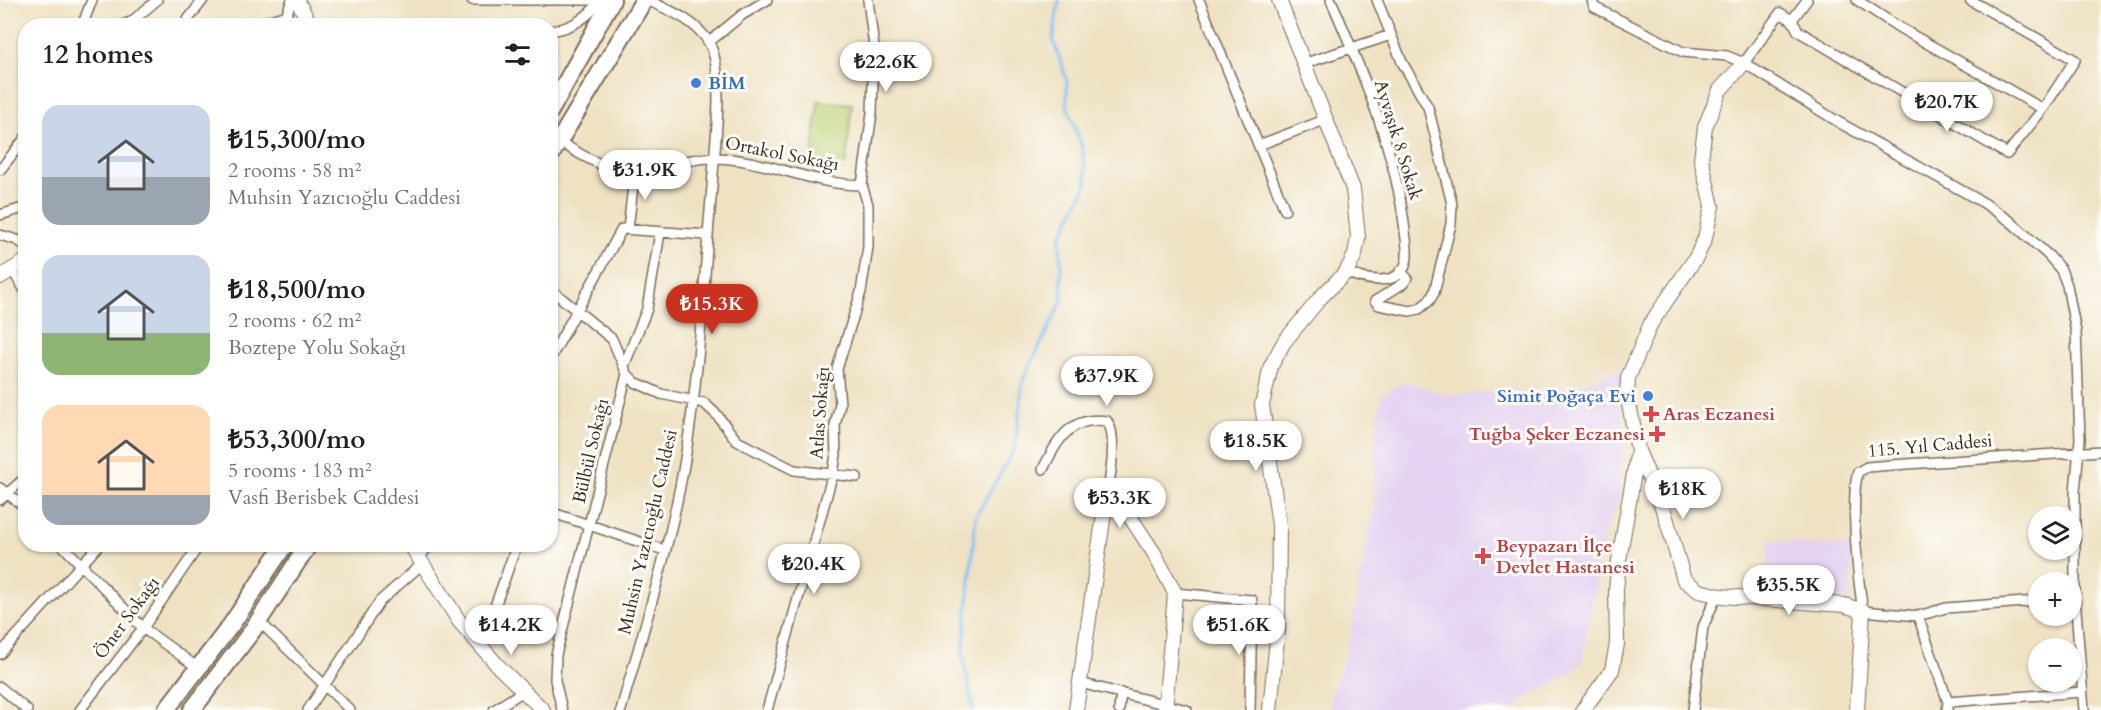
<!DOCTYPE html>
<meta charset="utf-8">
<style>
:root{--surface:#fff;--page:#f6f6f6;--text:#202124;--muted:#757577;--accent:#c8321e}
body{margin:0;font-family:Cardo,serif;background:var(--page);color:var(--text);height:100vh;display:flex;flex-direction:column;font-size:22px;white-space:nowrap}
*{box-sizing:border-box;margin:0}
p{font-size:20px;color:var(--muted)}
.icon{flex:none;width:33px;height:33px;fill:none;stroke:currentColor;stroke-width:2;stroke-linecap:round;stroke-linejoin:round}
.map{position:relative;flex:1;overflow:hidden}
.sheet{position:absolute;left:18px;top:18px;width:540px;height:534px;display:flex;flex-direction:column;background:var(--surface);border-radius:24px;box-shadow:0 2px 4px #0004}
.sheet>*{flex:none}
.buttons{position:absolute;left:2028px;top:506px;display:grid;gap:12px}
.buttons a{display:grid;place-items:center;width:54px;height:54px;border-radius:50%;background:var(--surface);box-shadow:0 2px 4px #0004;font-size:30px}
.price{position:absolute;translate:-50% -51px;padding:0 14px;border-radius:21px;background:#fff;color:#222;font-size:20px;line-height:39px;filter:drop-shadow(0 2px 3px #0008)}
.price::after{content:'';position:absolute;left:50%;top:36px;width:18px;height:14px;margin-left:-9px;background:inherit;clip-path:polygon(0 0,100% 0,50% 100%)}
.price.active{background:var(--accent);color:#fff}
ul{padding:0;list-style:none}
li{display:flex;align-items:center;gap:18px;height:150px;padding:0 24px}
li span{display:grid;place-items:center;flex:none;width:168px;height:120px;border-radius:18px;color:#555}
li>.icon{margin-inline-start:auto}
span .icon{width:72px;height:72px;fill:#fffc;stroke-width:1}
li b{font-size:26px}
h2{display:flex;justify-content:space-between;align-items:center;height:72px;padding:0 24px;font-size:26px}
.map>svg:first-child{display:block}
</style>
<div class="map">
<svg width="2101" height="710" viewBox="0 0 2101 710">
<rect width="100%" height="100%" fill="#fdfcf7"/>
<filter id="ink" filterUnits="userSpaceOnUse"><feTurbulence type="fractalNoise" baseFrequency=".0167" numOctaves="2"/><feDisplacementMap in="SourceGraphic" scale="12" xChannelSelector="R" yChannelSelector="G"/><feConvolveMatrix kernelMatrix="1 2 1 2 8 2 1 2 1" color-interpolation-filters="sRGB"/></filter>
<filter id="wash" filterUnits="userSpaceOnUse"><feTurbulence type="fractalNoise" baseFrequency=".008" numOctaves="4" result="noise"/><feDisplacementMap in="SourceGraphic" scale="24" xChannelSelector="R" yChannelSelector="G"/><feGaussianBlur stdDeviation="1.35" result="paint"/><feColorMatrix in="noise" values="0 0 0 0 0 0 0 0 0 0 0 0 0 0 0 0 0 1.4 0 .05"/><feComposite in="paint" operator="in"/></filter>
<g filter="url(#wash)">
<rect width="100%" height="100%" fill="#efe2c3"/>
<!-- built -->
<path fill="#e4d3f2" d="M1621 369 1623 441 1619 500 1604 535 1582 662 1572 672 1525 699 1513 710H1332L1330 702 1349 643 1368 536 1374 496 1375 445 1381 396 1404 382 1454 396 1517 389 1526 395 1564 389Z
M1769 541 1852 547 1850 600 1765 594Z"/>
<!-- green -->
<path fill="#bad175" stroke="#7a7e4a" stroke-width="1.5" d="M818 101 852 104 846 165 812 162Z"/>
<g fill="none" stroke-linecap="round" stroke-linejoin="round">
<!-- stream -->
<path stroke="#80bef4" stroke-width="3" d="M973 710 963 655 976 516 1015 448 1023 380 1062 301 1060 238 1087 184 1082 148 1067 105V80L1053 40 1059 0"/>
</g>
</g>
<g filter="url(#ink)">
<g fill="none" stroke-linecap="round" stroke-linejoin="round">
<!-- street casing -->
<g stroke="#7a6a58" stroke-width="12">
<path id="street" d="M472 0H600
M1199 0 1285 210
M1331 0C1363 73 1396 152 1405 231 1406 241 1409 253 1406 263 1399 288 1363 280 1346 272
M1377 0 1402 62 1428 107 1452 204 1451 224 1434 293 1429 301 1419 309 1410 311 1379 305 1375 301 1404 283 1407 278 1400 271
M1592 0 1594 7 1683 52 1727 56 1744 63 1840 123 1984 203 2010 221 2049 256 2061 270 2067 285 2076 332 2080 439 2075 491V597
M1857 0 1900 28 2043 109
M1792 20 1798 31 2007 154 2043 109 2075 60 1970 0
M82 26 92 0
M120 26 131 22 157 0
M183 26 203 0
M253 26 286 15
M282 26 292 0
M550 31C573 28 588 17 601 0
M709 42 742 15 767 0
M1306 63 1391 35
M1744 63 1780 13 1792 20 1807 0
M559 141C574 151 595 164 613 168 643 175 681 158 713 158 764 158 811 185 862 185
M1259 145 1327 119
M0 170 26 137
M0 215 23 208 26 210
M628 229 635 169
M0 235 17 240 26 246
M12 270 26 292
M550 289 612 339 627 374 635 382 661 394 704 403 717 415 737 441 794 470 857 477
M550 359 622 229 707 235
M624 366 647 309 660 233
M1043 469C1057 441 1070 415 1107 421 1118 435 1110 481 1106 499
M0 488 26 508
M0 500 26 477
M550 512 664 550
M61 544 143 628 198 668
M419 558 430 544
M1175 593 1252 600 1250 710
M2072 598 2075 597 2084 710
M2038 601 1946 608 1918 616 1863 611C1858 581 1850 498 1858 472L1867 467 1892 465 2101 451
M1918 616 1948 702 1947 710
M259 621 350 710
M475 639 494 609 517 544
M0 654 100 544
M1080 683 1187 710
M0 687 27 710
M1948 702 2082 692
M80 710 143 628 200 544
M308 710 380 601 422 564
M494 710 525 690
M562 710 555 680 556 655 627 374
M621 710C644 627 671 544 685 459 700 369 704 277 712 187 714 152 726 72 709 43 697 21 669 10 647 0
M767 710 833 473 836 455 835 425 840 404 837 369 861 292 868 247V205L862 185 872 113 874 47 868 0
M1119 710 1121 693
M1693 710 1703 627 1717 595"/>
</g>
<!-- secondary casing -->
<g stroke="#7a6a58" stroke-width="16">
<path id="secondary" d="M297 0 311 26
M0 277 26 261
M1638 451 1665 514 1684 580 1699 591 1721 596 1844 605 1863 611 1857 710
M410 544 459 621 499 667 543 710
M1076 710 1106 499 1119 500 1154 553 1175 593 1165 710
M1270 710 1278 629 1279 525 1262 405 1271 366 1284 342 1321 297 1346 272 1355 255 1358 237 1353 189 1279 0
M1583 710 1612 670 1617 644 1616 590 1619 560 1638 450 1627 394 1628 378 1651 323 1697 256 1705 238 1712 206 1701 159 1705 127 1720 90 1744 63"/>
</g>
<!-- highway casing -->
<g stroke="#7a6a58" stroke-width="20">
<path id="highway" d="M550 111 612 0
M550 156 644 0
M166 710 231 625 285 544
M192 710 252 631 309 544"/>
</g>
<!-- street -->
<use href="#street" stroke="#fff" stroke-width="9"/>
<!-- secondary -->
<use href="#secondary" stroke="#fff" stroke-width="14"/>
<!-- highway -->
<use href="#highway" stroke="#fff" stroke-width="16"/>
</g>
</g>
<!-- markers -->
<g fill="#3f7fe0" stroke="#fdfcf7" stroke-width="2">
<circle cx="696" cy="83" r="6"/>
<circle cx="1648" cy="396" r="6"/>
</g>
<g fill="#e0444e" stroke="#fdfcf7" stroke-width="2">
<path d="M1648 405h6v6h6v6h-6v6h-6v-6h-6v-6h6z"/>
<path d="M1654 425h6v6h6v6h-6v6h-6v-6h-6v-6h6z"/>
<path d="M1480 547h6v6h6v6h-6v6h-6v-6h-6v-6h6z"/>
</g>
<g text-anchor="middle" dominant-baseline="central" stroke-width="6" stroke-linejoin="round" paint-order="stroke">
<!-- shop labels -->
<g font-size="18" font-weight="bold" fill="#366cbe" stroke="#fdfcf7" text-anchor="start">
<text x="708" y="83">BİM</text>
<text x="1636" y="396" text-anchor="end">Simit Poğaça Evi</text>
</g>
<!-- street labels -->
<g font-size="18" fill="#3b2a1e" stroke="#fdfcf7">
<text transform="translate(1398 140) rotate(73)">Ayvaşık 8 Sokak</text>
<text transform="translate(782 154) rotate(11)">Ortakol Sokağı</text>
<text transform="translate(820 413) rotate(-86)">Atlas Sokağı</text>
<text transform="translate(1930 446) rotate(-5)">115. Yıl Caddesi</text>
<text transform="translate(591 451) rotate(-77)">Bülbül Sokağı</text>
<text transform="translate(648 532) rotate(-77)">Muhsin Yazıcıoğlu Caddesi</text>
<text transform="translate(127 618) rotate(-54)">Öner Sokağı</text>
</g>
<!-- health labels -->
<g font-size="18" font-weight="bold" fill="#be3a42" stroke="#fdfcf7" text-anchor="start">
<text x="1663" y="414">Aras Eczanesi</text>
<text x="1645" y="434" text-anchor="end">Tuğba Şeker Eczanesi</text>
<text x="1496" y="546">Beypazarı İlçe<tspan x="1496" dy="21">Devlet Hastanesi</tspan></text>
</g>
</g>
</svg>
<div class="buttons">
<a><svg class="icon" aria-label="layers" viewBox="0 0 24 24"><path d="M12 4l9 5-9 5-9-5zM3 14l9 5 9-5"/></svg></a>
<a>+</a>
<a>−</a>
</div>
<b class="price" style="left:886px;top:93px">₺22.6K</b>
<b class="price" style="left:1947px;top:133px">₺20.7K</b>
<b class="price" style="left:645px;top:201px">₺31.9K</b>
<b class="price active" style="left:712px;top:335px">₺15.3K</b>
<b class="price" style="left:1107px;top:407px">₺37.9K</b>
<b class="price" style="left:1256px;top:472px">₺18.5K</b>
<b class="price" style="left:1683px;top:520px">₺18K</b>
<b class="price" style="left:1120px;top:529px">₺53.3K</b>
<b class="price" style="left:814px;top:595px">₺20.4K</b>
<b class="price" style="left:1789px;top:616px">₺35.5K</b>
<b class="price" style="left:511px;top:656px">₺14.2K</b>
<b class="price" style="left:1239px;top:656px">₺51.6K</b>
<section class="sheet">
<h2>12 homes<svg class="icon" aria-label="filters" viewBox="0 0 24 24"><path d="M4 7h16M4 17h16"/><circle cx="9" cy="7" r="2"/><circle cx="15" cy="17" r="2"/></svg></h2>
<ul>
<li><span style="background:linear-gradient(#c9d6e8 60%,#9aa5b1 0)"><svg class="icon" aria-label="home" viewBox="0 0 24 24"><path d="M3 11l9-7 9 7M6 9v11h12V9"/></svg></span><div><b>₺15,300/mo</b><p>2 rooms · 58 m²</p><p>Muhsin Yazıcıoğlu Caddesi</p></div></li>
<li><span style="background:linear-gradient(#c9d6e8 65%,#8fb573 0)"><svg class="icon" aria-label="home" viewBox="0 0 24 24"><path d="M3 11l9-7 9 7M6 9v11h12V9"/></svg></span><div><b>₺18,500/mo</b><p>2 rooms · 62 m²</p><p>Boztepe Yolu Sokağı</p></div></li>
<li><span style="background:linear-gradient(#ffd9b3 75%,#9aa5b1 0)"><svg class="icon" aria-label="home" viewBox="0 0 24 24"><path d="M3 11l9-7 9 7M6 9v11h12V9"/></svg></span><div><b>₺53,300/mo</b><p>5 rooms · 183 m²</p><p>Vasfi Berisbek Caddesi</p></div></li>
</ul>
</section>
</div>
